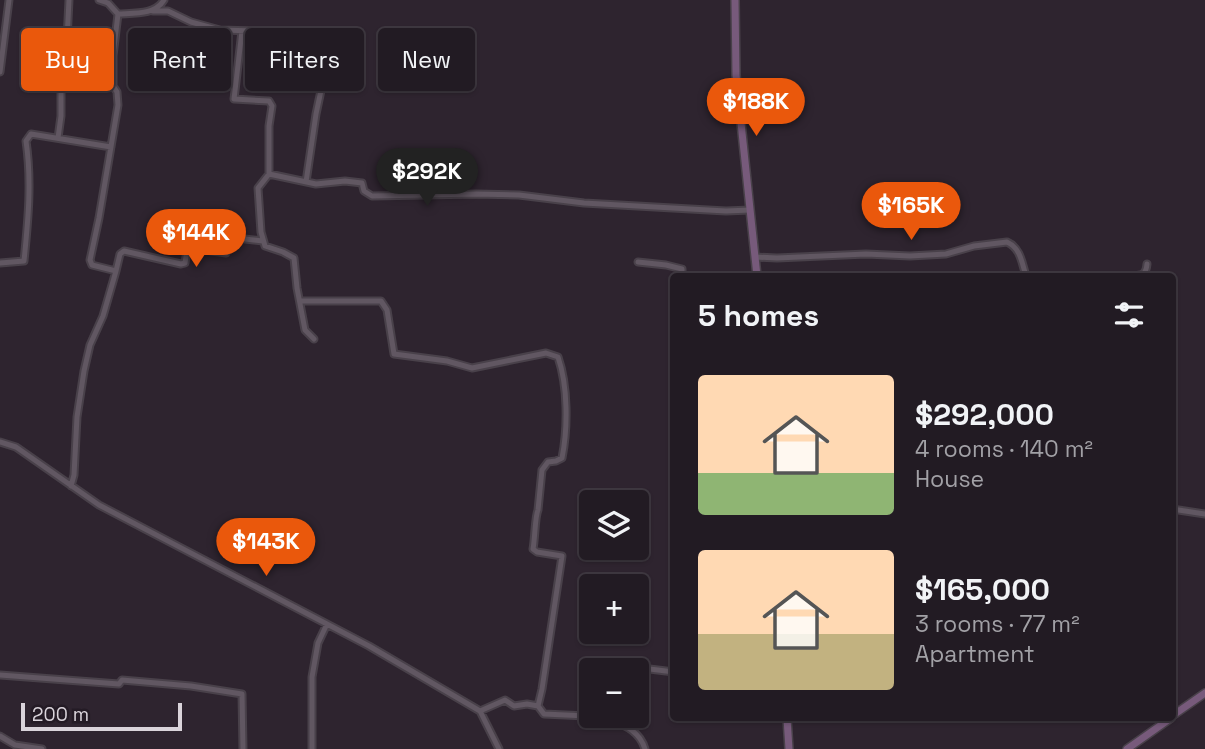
<!DOCTYPE html>
<meta charset="utf-8">
<style>
:root{--surface:#221b23;--page:#2e2830;--text:#f1f3f6;--muted:#a2a1a6;--line:#3f3941;--accent:#ea580c}
body{margin:0;font-family:"Space Grotesk",sans-serif;background:var(--page);color:var(--text);height:100vh;display:flex;flex-direction:column;font-size:26px;white-space:nowrap}
*{box-sizing:border-box;margin:0}
p{font-size:23px;color:var(--muted)}
.icon{flex:none;width:38px;height:38px;fill:none;stroke:currentColor;stroke-width:2;stroke-linecap:round;stroke-linejoin:round}
.map{position:relative;flex:1;overflow:hidden}
.drawer{position:absolute;left:670px;top:273px;width:506px;height:448px;display:flex;flex-direction:column;background:var(--surface);border-radius:7px;box-shadow:0 2px 5px #0004,0 0 0 2px var(--line)}
.drawer>*{flex:none}
.hud{position:absolute;left:21px;top:28px;width:544px;height:63px;display:flex;gap:14px}
.fabs{position:absolute;left:579px;top:490px;display:grid;gap:14px}
.fabs a{display:grid;place-items:center;width:70px;height:70px;border-radius:7px;background:var(--surface);box-shadow:0 2px 5px #0004,0 0 0 2px var(--line);font-size:35px}
.scale{position:absolute;left:21px;bottom:18px;width:161px;box-sizing:border-box;padding-left:7px;border:4px solid #dad4db;border-top:0;font-size:19px;line-height:24px;white-space:nowrap;color:#dad4db;-webkit-text-stroke:5px #241b25;paint-order:stroke}
.price{position:absolute;translate:-50% -60px;padding:0 16px;border-radius:24px;background:var(--accent);color:#fff;font-size:23px;line-height:46px;filter:drop-shadow(0 2px 4px #0008)}
.price::after{content:'';position:absolute;left:50%;top:42px;width:21px;height:16px;margin-left:-10px;background:inherit;clip-path:polygon(0 0,100% 0,50% 100%)}
.price.selected{background:#222;color:#fff}
ul{padding:0;list-style:none}
li{display:flex;align-items:center;gap:21px;height:175px;padding:0 28px}
li span{display:grid;place-items:center;flex:none;width:196px;height:140px;border-radius:7px;color:#555}
li>.icon{margin-inline-start:auto}
span .icon{width:84px;height:84px;fill:#fffc;stroke-width:1}
li b{font-size:30px}
h2{display:flex;justify-content:space-between;align-items:center;height:84px;padding:0 28px;font-size:30px}
.chip{padding:0 24px;border-radius:7px;background:var(--surface);box-shadow:0 2px 5px #0004,0 0 0 2px var(--line);font-size:24px;line-height:63px}
.chip.selected{background:var(--accent);color:#fff}
.map>svg:first-child{display:block}
</style>
<div class="map">
<svg width="1205" height="749" viewBox="0 0 1205 749">
<rect width="100%" height="100%" fill="#2e242f"/>
<g fill="none" stroke-linecap="round" stroke-linejoin="round">
<!-- street casing -->
<g stroke="#49414a" stroke-width="9">
<path id="street" d="M99 0 108 3 118 14C135 13 155 15 164 0
M153 11H168L191 22 220 30 298 32 309 38 319 52 326 67 316 114 306 182
M242 31 234 99 269 101 272 106 269 126V174
M0 72 9 0
M58 138 61 116V89L67 40 69 0
M755 257 777 258 866 254 910 256 946 254 974 246 1007 242C1021 248 1022 264 1026 276
M638 262 666 265 682 269V276
M0 263 24 261C28 221 32 182 26 141L31 134 111 147
M116 271 120 254 124 251 181 264 185 263 187 250 191 248 226 253 231 239 236 238 263 241
M1132 276C1142 275 1146 275 1147 264
M300 301H381L387 310 394 354 447 361 472 368 546 353 558 357C568 386 568 428 562 458L556 461 548 462 542 470 538 510C535 516 535 539 533 549L537 552 562 556 542 689 538 706
M314 339 305 330 297 288 294 258 283 252 265 246 261 232 258 188 269 174 316 184 345 181 362 183 364 191 372 196 476 194 519 195 584 203 726 211 750 210
M0 442 16 447 99 505 369 646 480 711 499 749
M71 486 74 475 77 417 84 371 90 345 103 316 116 271 92 265 90 260 99 218 118 105 117 92 113 86V56L118 14
M1172 509 1205 514
M599 670 601 665 609 664 674 672
M0 675 119 684 122 680 191 686 242 694 243 749
M480 711 505 700 514 706 527 704 538 706 544 714 587 716 592 715
M587 716 592 695
M604 716C621 724 639 729 645 749
M0 736 15 745 42 749
M312 749V677L318 643 327 624"/>
</g>
<!-- secondary casing -->
<g stroke="#49414a" stroke-width="10">
<path id="secondary" d="M735 0 736 75 757 276
M1172 716 1205 693
M787 718 789 749
M1127 749 1171 718"/>
</g>
<!-- street -->
<use href="#street" stroke="#615762" stroke-width="5"/>
<!-- secondary -->
<use href="#secondary" stroke="#775a7b" stroke-width="7"/>
</g>
</svg>
<div class="fabs">
<a><svg class="icon" aria-label="layers" viewBox="0 0 24 24"><path d="M12 4l9 5-9 5-9-5zM3 14l9 5 9-5"/></svg></a>
<a>+</a>
<a>−</a>
</div>
<div class="scale">200 m</div>
<b class="price" style="left:756px;top:138px">$188K</b>
<b class="price selected" style="left:427px;top:208px">$292K</b>
<b class="price" style="left:911px;top:242px">$165K</b>
<b class="price" style="left:196px;top:269px">$144K</b>
<b class="price" style="left:266px;top:578px">$143K</b>
<div class="hud">
<a class="chip selected">Buy</a>
<a class="chip">Rent</a>
<a class="chip">Filters</a>
<a class="chip">New</a>
</div>
<section class="drawer">
<h2>5 homes<svg class="icon" aria-label="filters" viewBox="0 0 24 24"><path d="M4 7h16M4 17h16"/><circle cx="9" cy="7" r="2"/><circle cx="15" cy="17" r="2"/></svg></h2>
<ul>
<li><span style="background:linear-gradient(#ffd9b3 70%,#8fb573 0)"><svg class="icon" aria-label="home" viewBox="0 0 24 24"><path d="M3 11l9-7 9 7M6 9v11h12V9"/></svg></span><div><b>$292,000</b><p>4 rooms · 140 m²</p><p>House</p></div></li>
<li><span style="background:linear-gradient(#ffd9b3 60%,#c2b280 0)"><svg class="icon" aria-label="home" viewBox="0 0 24 24"><path d="M3 11l9-7 9 7M6 9v11h12V9"/></svg></span><div><b>$165,000</b><p>3 rooms · 77 m²</p><p>Apartment</p></div></li>
</ul>
</section>
</div>
